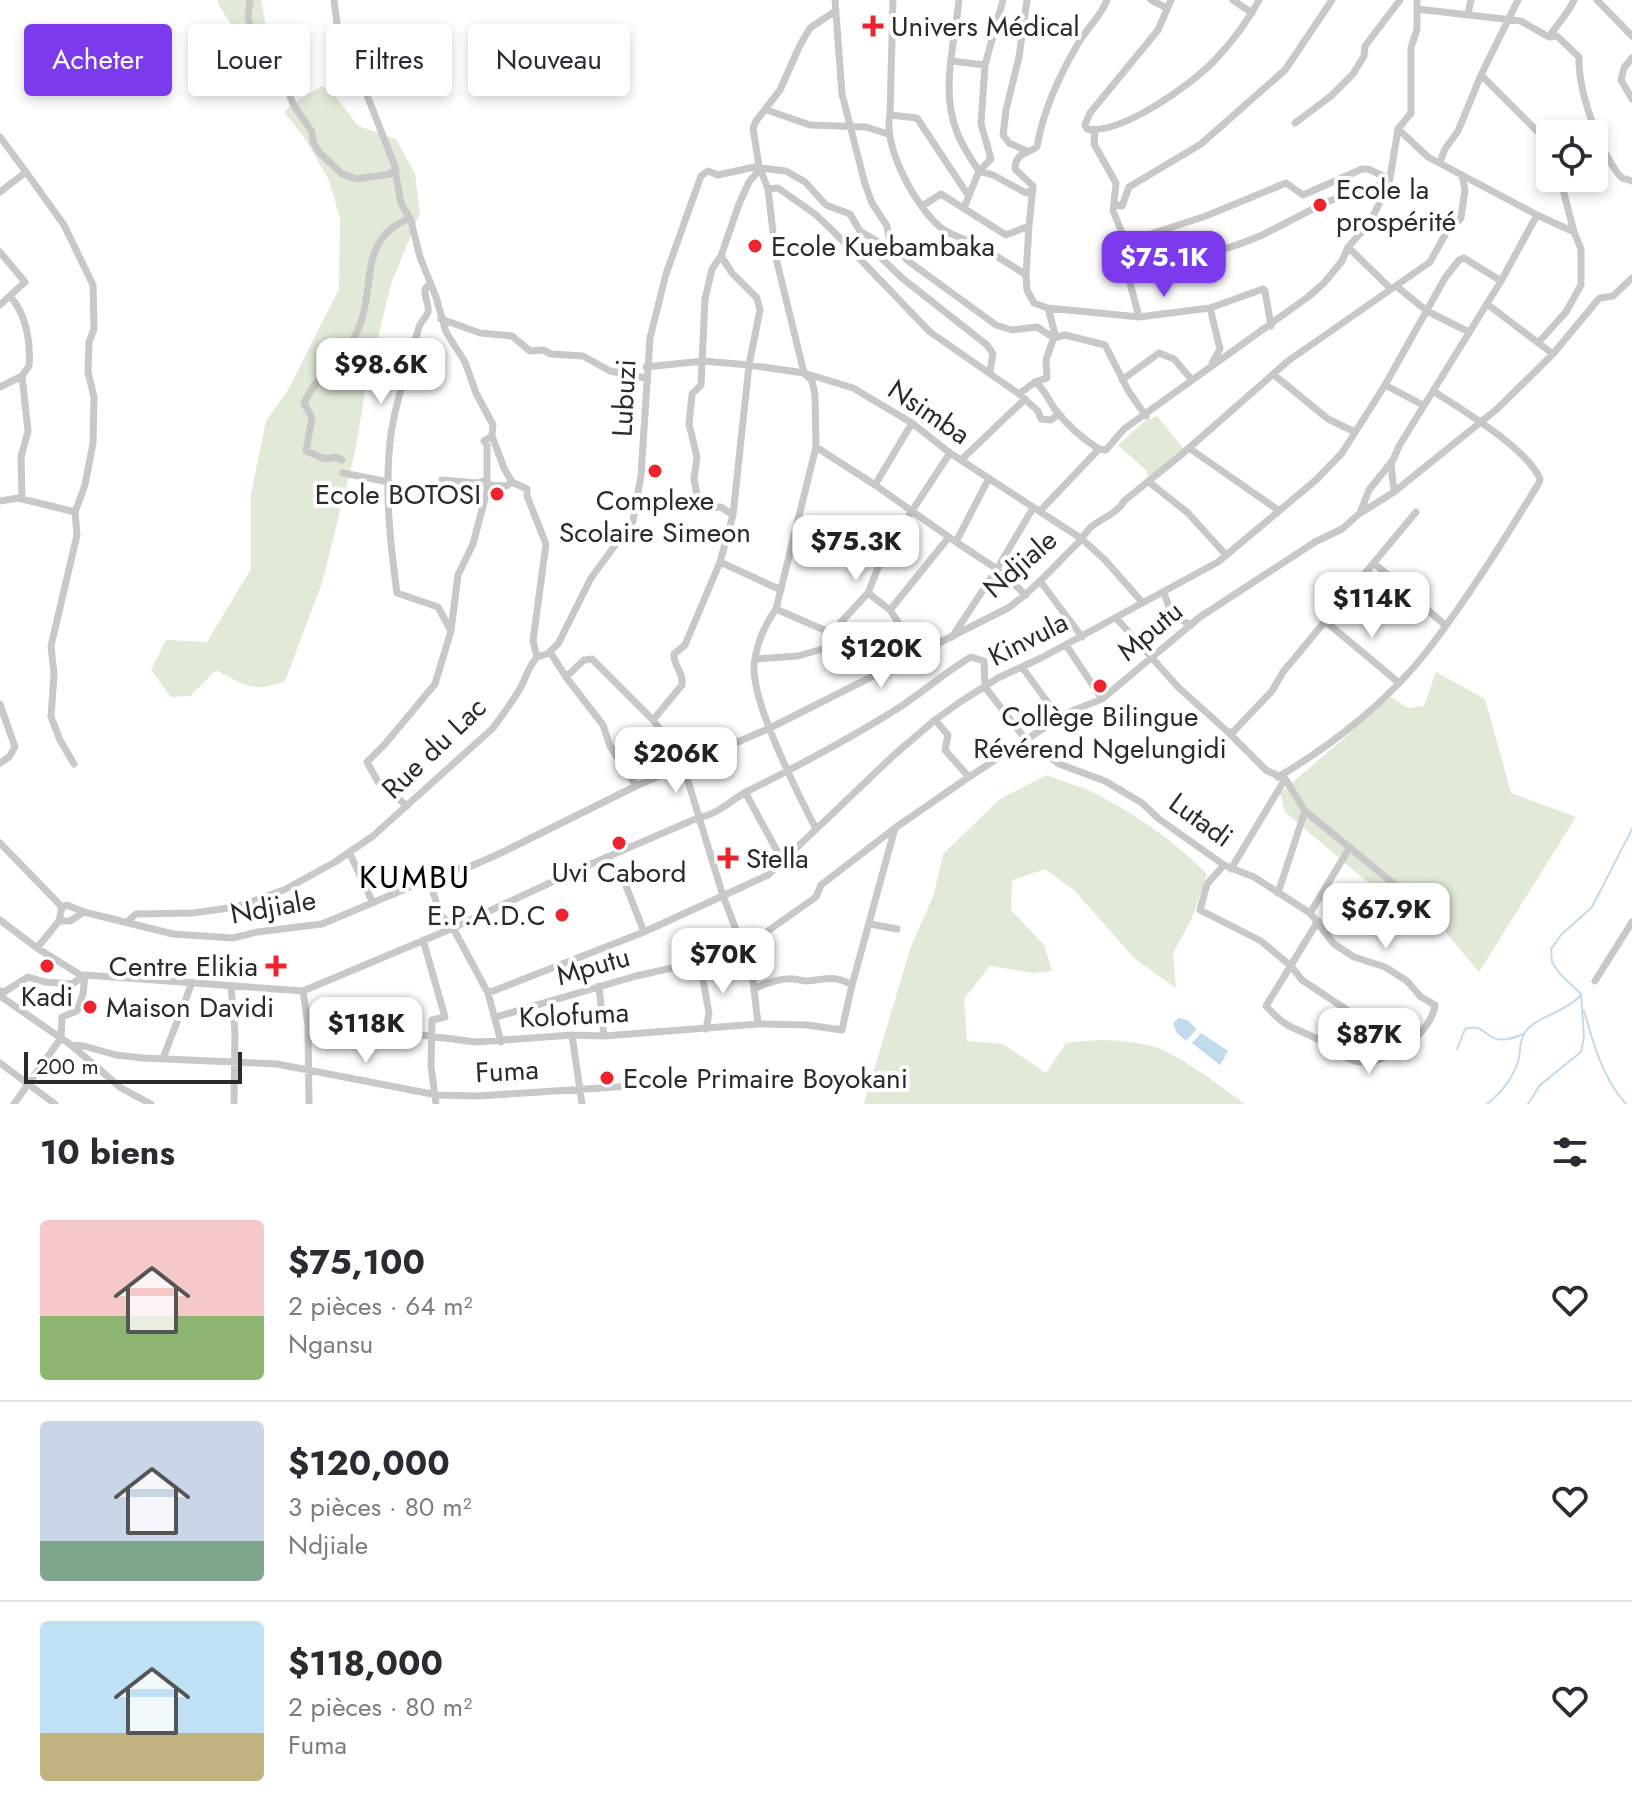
<!DOCTYPE html>
<html lang="fr">
<meta charset="utf-8">
<style>
:root{--surface:#fff;--page:#f7f7f7;--text:#2b2b33;--muted:#7c7c81;--line:#e1e1e2;--accent:#7c3aed}
body{margin:0;font-family:Jost,sans-serif;background:var(--page);color:var(--text);height:100vh;display:flex;flex-direction:column;font-size:30px;white-space:nowrap}
*{box-sizing:border-box;margin:0}
p{font-size:26px;color:var(--muted)}
.icon{flex:none;width:44px;height:44px;fill:none;stroke:currentColor;stroke-width:2;stroke-linecap:round;stroke-linejoin:round}
.map{position:relative;height:1104px;overflow:hidden}
.drawer{display:flex;flex-direction:column;background:var(--surface);flex:1}
.drawer>*{flex:none}
.hud{position:absolute;left:24px;top:24px;width:800px;height:72px;display:flex;gap:16px}
.buttons{position:absolute;left:1536px;top:120px;display:grid;gap:16px}
.buttons a{display:grid;place-items:center;width:72px;height:72px;border-radius:8px;background:var(--surface);box-shadow:0 4px 12px #0003;font-size:40px}
.scale{position:absolute;left:24px;bottom:20px;width:218px;box-sizing:border-box;padding-left:8px;border:4px solid #2b2b2b;border-top:0;font-size:22px;line-height:28px;white-space:nowrap;color:#2b2b2b;-webkit-text-stroke:6px #fff;paint-order:stroke}
.price{position:absolute;translate:-50% -68px;padding:0 18px;border-radius:16px;background:#fff;color:#222;font-size:26px;line-height:52px;filter:drop-shadow(0 2px 4px #0008)}
.price::after{content:'';position:absolute;left:50%;top:48px;width:24px;height:18px;margin-left:-12px;background:inherit;clip-path:polygon(0 0,100% 0,50% 100%)}
.price.current{background:var(--accent);color:#fff}
ul{padding:0;list-style:none}
li{display:flex;align-items:center;gap:24px;height:200px;padding:0 40px}
li+li{border-top:2px solid var(--line)}
li span{display:grid;place-items:center;flex:none;width:224px;height:160px;border-radius:8px;color:#555}
li>.icon{margin-inline-start:auto}
span .icon{width:96px;height:96px;fill:#fffc;stroke-width:1}
li b{font-size:34px}
h2{display:flex;justify-content:space-between;align-items:center;height:96px;padding:0 40px;font-size:34px}
.tag{padding:0 28px;border-radius:8px;background:var(--surface);box-shadow:0 4px 12px #0003;font-size:28px;line-height:72px}
.tag.current{background:var(--accent);color:#fff}
.map>svg:first-child{display:block}
</style>
<div class="map">
<svg width="1632" height="1104" viewBox="0 0 1632 1104">
<rect width="100%" height="100%" fill="#fff"/>
<!-- green -->
<path fill="#e1ead7" d="M218 0H261L268 37 276 59 261 71 218 4Z
M322 86 334 94 358 126 396 139 415 174 420 213 391 284 366 387 355 452 322 583 285 681C254 694 243 684 216 670L190 696 171 697 151 670 166 640 207 642 251 569V494L266 421 288 390 339 289 340 218 329 180 304 137 284 112 295 102Z
M1157 416 1184 449 1148 480 1147 471 1118 445 1146 420Z
M1436 672 1485 699 1511 793 1576 817 1479 972 1422 904 1384 896 1285 812 1280 793 1349 734 1386 694 1408 708 1424 706Z
M1047 775C1062 782 1079 785 1094 793 1135 813 1175 842 1207 874L1192 918 1173 953 1176 988 1135 959 1075 891 1045 869 1012 880 1011 910 1044 945 1052 971 1033 973 990 966 964 999 967 1041 1003 1044 1046 1073 1066 1043C1093 1039 1122 1039 1148 1045 1175 1051 1222 1087 1245 1104H864L910 949 934 894 943 854 1000 799Z"/>
<!-- water -->
<path fill="#c2dbec" d="M1179 1018 1187 1020 1197 1029 1186 1041 1177 1033 1173 1023Z
M1201 1033 1228 1051 1220 1065 1192 1043Z"/>
<g fill="none" stroke-linecap="round" stroke-linejoin="round">
<!-- stream -->
<path stroke="#c2dbec" stroke-width="2" d="M1584 1011C1594 1045 1602 1077 1626 1104
M1457 1049 1465 1029C1490 1020 1483 1052 1523 1034
M1487 1104C1502 1092 1514 1077 1519 1058 1520 1051 1520 1040 1524 1034 1532 1018 1566 1012 1580 996
M1528 1104 1540 1085 1581 1052 1584 1037 1581 994 1560 974 1552 962 1551 949 1561 935 1592 907 1632 829"/>
<!-- street -->
<path stroke="#c8c8c8" stroke-width="7" d="M250 0 248 17 250 26 276 59 293 104 312 132 313 142 319 152 342 174 357 179 390 174 396 169
M835 0 842 94 865 184 872 203 887 226 889 238 908 261 996 325 1012 330 1037 327 1054 338 1065 335 1105 345 1129 392 1146 416
M893 0 890 115C882 146 918 212 944 230 952 235 963 238 972 243 991 252 1008 263 1026 275
M959 0C955 43 940 90 957 132 962 146 971 159 979 171L993 175 1026 193 1033 189
M1151 0 1167 8
M1171 0 1158 30 1090 113 1085 125 1087 129C1121 135 1191 85 1215 60 1231 43 1248 21 1259 0
M1233 0 1252 13
M1597 0 1632 36
M1417 9 1521 21C1531 27 1538 31 1549 37L1557 36 1579 57C1578 91 1598 146 1618 174L1622 178 1632 181
M1468 14 1471 0
M1549 37C1557 24 1568 14 1574 0
M1632 58 1624 68 1621 80 1632 99
M951 61 985 65 981 124 991 159 979 171 964 208
M985 65 1003 0
M1481 75 1539 133 1550 140
M767 110 810 125 866 127 888 134
M890 115 917 118 968 195
M1295 123 1331 96 1353 74 1364 56 1365 46 1400 0
M1398 129 1428 157 1537 215 1574 232
M1095 131 1094 144 1116 183 1113 211 1126 242 1124 245 1125 258 1141 268 1130 283 1139 317
M0 137 26 172
M1027 151 1009 143 1003 135 1006 110 1019 57 1027 0
M1440 162 1445 149 1458 131 1481 75 1518 0
M768 189 778 188 815 214 832 230 930 332 1019 394 1038 411 1041 419 1051 420 1059 414
M0 192 26 172 64 225 93 285 94 329 89 342 88 372 94 397 93 443 85 485 75 512 77 535 51 646 54 674 51 717 60 740 74 764
M1114 204 1122 206 1129 187 1201 144 1285 70 1332 0
M922 206 941 194 1006 235 1029 226 1033 186 1015 169C1015 153 1027 154 1037 147 1043 110 1060 74 1079 42 1088 27 1101 16 1107 0
M1126 242 1206 216 1286 183 1303 195 1362 169H1368L1390 179
M1348 247 1391 289
M0 252 25 282 0 305
M1141 268C1181 260 1225 252 1262 235 1304 215 1342 189 1389 184
M1396 286 1427 311 1469 332
M1048 308 1139 317 1210 308 1263 289 1265 291 1271 326
M1210 308 1220 349 1212 363
M441 319 480 333 512 336 530 351 543 350 551 354 583 356 610 371 646 378
M1538 343 1566 312 1581 285V249L1574 232 1560 178
M1553 354 1596 302 1600 298 1613 296 1632 278
M646 367 703 361 749 365 804 373 853 388 912 423 950 453 1082 539 1105 560 1142 602
M1273 374 1328 419 1355 432
M22 376 28 431 21 457 22 498
M1122 380 1159 353 1174 359 1192 380
M1035 382C1044 388 1048 399 1054 408 1067 425 1081 438 1099 449
M1385 385 1423 405
M0 387 22 376 29 366C31 342 26 315 11 297
M1019 394 1035 382 1047 378 1046 360 1055 334 1048 308 1034 303 1027 290 1026 275 1029 226
M816 447 875 485 912 423
M1189 448 1278 510
M342 460 336 457 325 459 306 451 312 418 304 403C312 389 317 375 335 375 343 357 356 338 362 319 374 278 361 238 410 218
M961 460 1025 399
M1391 464 1394 492
M343 473 389 482
M989 478 956 542 997 569 1026 595
M442 480 477 483 485 481
M1149 482 1188 513 1226 555
M487 485 506 486 512 482
M875 485 956 542
M0 501 18 498 75 512
M1040 511 1099 449 1106 450 1124 429 1308 297 1324 283 1342 261 1348 247 1369 224 1389 184 1398 129 1411 113V48L1417 29V0
M1362 512 1394 492 1497 409 1553 354 1487 304
M733 515 721 507 708 508 698 500 694 479 697 457 689 424 692 394 701 385 705 299 712 269 721 256 739 204 749 182 761 168 786 171 805 182 826 205 850 214 860 231 880 243 876 253 902 278 987 345 993 354 990 372
M720 562 781 590
M1374 563 1445 625
M1040 581 1082 637
M868 593 890 610 918 653
M1164 593 1172 615 1191 625
M776 609 831 633 868 593 883 555 950 453
M890 610 949 537
M1116 618 1178 687 1228 732 1266 770 1286 780 1305 811 1394 884 1429 908
M1325 621 1398 682
M451 631 458 575 473 544 487 491V445L484 441 492 436
M952 637 997 569 1033 508
M1066 645 1102 699
M550 652 566 677 603 725 610 746 636 786
M537 657 547 654 558 644 591 578 633 521 641 475 650 338 666 274 701 176 708 171 718 175 759 166
M755 659 798 656 826 648 831 633
M1022 667 1059 718
M566 677 584 660 592 659 653 720 681 758 723 896 752 971 758 1024
M0 704 15 747 9 757 0 763
M653 720 682 685C684 672 673 666 674 654L685 645 720 562 733 515 749 365 760 310 757 298 732 273 721 256
M935 720 948 735 945 750 969 777
M1228 732H1233L1272 691 1283 672 1416 512
M1278 777C1334 744 1391 699 1431 646 1470 595 1505 538 1539 483L1540 479C1527 448 1462 410 1433 391
M745 792 783 862
M407 806 378 782 367 762 385 744 435 684 451 631 438 607 397 593C390 542 384 486 391 434 396 399 409 362 419 327 421 321 426 318 428 312 430 308 424 296 425 289L429 285
M815 827C797 792 752 703 754 666 756 644 764 626 776 609L816 447 815 395 812 381 804 373 776 258 768 189 759 166 753 128 756 121 780 90 800 45 810 28 834 12
M0 843 62 907 67 905 84 912 173 934 233 938 257 932 322 924 448 871 469 867 501 853 636 786 770 728 1008 608C1034 590 1055 565 1078 543 1083 538 1085 533 1090 528 1101 518 1117 514 1124 501L1181 455 1288 361 1430 262 1446 233 1461 218 1465 189 1462 176
M349 852 373 903
M608 858 626 886 644 932
M1224 865 1207 884 1200 910 1261 941 1291 966 1302 980 1374 1028 1395 1053
M1231 869 1285 779
M429 879 440 914 453 928 488 993 501 1042
M1278 893 1305 811
M1310 913 1350 847
M0 920 37 948 82 976
M59 921H70L84 912
M127 922 136 914 193 913 236 907 284 890 335 862 373 836 493 728C503 714 514 700 522 685 527 674 529 666 537 657L533 641 546 544 527 496V489L512 482 504 468 492 436 493 425 476 393 465 362 446 332 436 297 420 257 411 221 401 203 394 164 367 95 339 38 334 0
M870 924 897 929
M423 940 445 1017 432 1020 431 1066 436 1104
M37 948 59 921 62 907
M700 963 709 1013 706 1029
M1595 981 1632 922
M231 986 235 1033 234 1104
M599 986 604 1036
M755 989C765 983 782 978 793 979 795 979 804 981 806 981 826 980 833 974 852 985
M0 991 4 992 28 977 45 982 72 984 85 975 303 991 453 928 584 867 700 817C717 815 732 799 748 791 800 765 851 738 900 707 924 691 947 671 971 657L984 661 985 687 1026 740 1059 764 1105 781 1142 803 1159 819 1224 865 1254 877 1310 913 1334 944 1354 957 1385 967 1407 981 1421 997 1435 1005C1432 1034 1384 1068 1355 1061 1343 1058 1333 1048 1323 1042 1297 1027 1289 1032 1266 1006L1318 921
M303 991 308 1025 309 1104
M488 993 644 932 768 875 894 755 935 720 960 702 998 678 1041 658 1218 562 1316 480 1342 453 1385 385 1445 278 1459 260 1464 258 1501 281
M0 996 71 1045 121 1088 151 1104
M496 1017 636 976 721 957 755 940 816 897 821 885 895 828 969 777 1067 713 1102 699 1200 617 1315 542 1342 529 1360 513 1369 490 1393 460 1399 446 1501 281 1537 215
M308 1025 349 1026 476 1042 572 1035 604 1036 758 1024 807 1025 842 1030 852 985 895 828
M572 1035 582 1104
M71 1045 84 1046 116 1055 143 1058 277 1064 437 1095 477 1096 663 1084
M163 1059C172 1033 183 1009 192 982
M0 1063 55 1104
M14 1104 61 1038 62 1017 77 1011 83 994 85 975"/>
</g>
<!-- markers -->
<g fill="#ed232d" stroke="#fff" stroke-width="3">
<path d="M869 14h8v8h8v8h-8v8h-8v-8h-8v-8h8z"/>
<circle cx="1320" cy="205" r="8"/>
<circle cx="755" cy="246" r="8"/>
<circle cx="655" cy="471" r="8"/>
<circle cx="497" cy="494" r="8"/>
<circle cx="1100" cy="686" r="8"/>
<circle cx="619" cy="843" r="8"/>
<path d="M724 846h8v8h8v8h-8v8h-8v-8h-8v-8h8z"/>
<circle cx="562" cy="915" r="8"/>
<circle cx="47" cy="966" r="8"/>
<path d="M272 954h8v8h8v8h-8v8h-8v-8h-8v-8h8z"/>
<circle cx="90" cy="1007" r="8"/>
<circle cx="607" cy="1078" r="8"/>
</g>
<g text-anchor="middle" dominant-baseline="central" stroke-width="8" stroke-linejoin="round" paint-order="stroke">
<!-- poi labels -->
<g font-size="28" fill="#2b2b2b" stroke="#fff" text-anchor="start">
<text x="891" y="26">Univers Médical</text>
<text x="1336" y="189">Ecole la<tspan x="1336" dy="32">prospérité</tspan></text>
<text x="771" y="246">Ecole Kuebambaka</text>
<text x="481" y="494" text-anchor="end">Ecole BOTOSI</text>
<text x="655" y="500" text-anchor="middle">Complexe<tspan x="655" dy="32">Scolaire Simeon</tspan></text>
<text x="1100" y="716" text-anchor="middle">Collège Bilingue<tspan x="1100" dy="32">Révérend Ngelungidi</tspan></text>
<text x="746" y="858">Stella</text>
<text x="619" y="872" text-anchor="middle">Uvi Cabord</text>
<text x="546" y="915" text-anchor="end">E.P.A.D.C</text>
<text x="258" y="966" text-anchor="end">Centre Elikia</text>
<text x="47" y="996" text-anchor="middle">Kadi</text>
<text x="106" y="1007">Maison Davidi</text>
<text x="623" y="1078">Ecole Primaire Boyokani</text>
</g>
<!-- street labels -->
<g font-size="28" fill="#2b2b2b" stroke="#fff">
<text transform="translate(624 398) rotate(-87)">Lubuzi</text>
<text transform="translate(929 412) rotate(34)">Nsimba</text>
<text transform="translate(1020 564) rotate(-41)">Ndjiale</text>
<text transform="translate(1150 631) rotate(-40)">Mputu</text>
<text transform="translate(1028 639) rotate(-27)">Kinvula</text>
<text transform="translate(434 748) rotate(-44)">Rue du Lac</text>
<text transform="translate(1201 820) rotate(36)">Lutadi</text>
<text transform="translate(273 907) rotate(-10)">Ndjiale</text>
<text transform="translate(593 966) rotate(-16)">Mputu</text>
<text transform="translate(574 1015) rotate(-3)">Kolofuma</text>
<text transform="translate(507 1071) rotate(-3)">Fuma</text>
</g>
<!-- quarter labels -->
<g font-size="32" letter-spacing="2" fill="#000" stroke="#fff">
<text x="415" y="877">KUMBU</text>
</g>
</g>
</svg>
<div class="buttons">
<a><svg class="icon" aria-label="locate" viewBox="0 0 24 24"><circle cx="12" cy="12" r="6"/><path d="M12 2v4M12 18v4M2 12h4M18 12h4"/></svg></a>
</div>
<div class="scale">200 m</div>
<b class="price current" style="left:1164px;top:299px">$75.1K</b>
<b class="price" style="left:381px;top:406px">$98.6K</b>
<b class="price" style="left:856px;top:583px">$75.3K</b>
<b class="price" style="left:1372px;top:640px">$114K</b>
<b class="price" style="left:881px;top:690px">$120K</b>
<b class="price" style="left:676px;top:795px">$206K</b>
<b class="price" style="left:1386px;top:951px">$67.9K</b>
<b class="price" style="left:723px;top:996px">$70K</b>
<b class="price" style="left:366px;top:1065px">$118K</b>
<b class="price" style="left:1369px;top:1076px">$87K</b>
<div class="hud">
<a class="tag current">Acheter</a>
<a class="tag">Louer</a>
<a class="tag">Filtres</a>
<a class="tag">Nouveau</a>
</div>
</div>
<section class="drawer">
<h2>10 biens<svg class="icon" aria-label="filters" viewBox="0 0 24 24"><path d="M4 7h16M4 17h16"/><circle cx="9" cy="7" r="2"/><circle cx="15" cy="17" r="2"/></svg></h2>
<ul>
<li><span style="background:linear-gradient(#f6c9c9 60%,#8fb573 0)"><svg class="icon" aria-label="home" viewBox="0 0 24 24"><path d="M3 11l9-7 9 7M6 9v11h12V9"/></svg></span><div><b>$75,100</b><p>2 pièces · 64 m²</p><p>Ngansu</p></div><svg class="icon" aria-label="heart" viewBox="0 0 24 24"><path d="M12 20l-8-8c-3-5 5-10 8-4 3-6 11-1 8 4z"/></svg></li>
<li><span style="background:linear-gradient(#c9d6e8 75%,#7fa58c 0)"><svg class="icon" aria-label="home" viewBox="0 0 24 24"><path d="M3 11l9-7 9 7M6 9v11h12V9"/></svg></span><div><b>$120,000</b><p>3 pièces · 80 m²</p><p>Ndjiale</p></div><svg class="icon" aria-label="heart" viewBox="0 0 24 24"><path d="M12 20l-8-8c-3-5 5-10 8-4 3-6 11-1 8 4z"/></svg></li>
<li><span style="background:linear-gradient(#bfe0f5 70%,#c2b280 0)"><svg class="icon" aria-label="home" viewBox="0 0 24 24"><path d="M3 11l9-7 9 7M6 9v11h12V9"/></svg></span><div><b>$118,000</b><p>2 pièces · 80 m²</p><p>Fuma</p></div><svg class="icon" aria-label="heart" viewBox="0 0 24 24"><path d="M12 20l-8-8c-3-5 5-10 8-4 3-6 11-1 8 4z"/></svg></li>
</ul>
</section>
